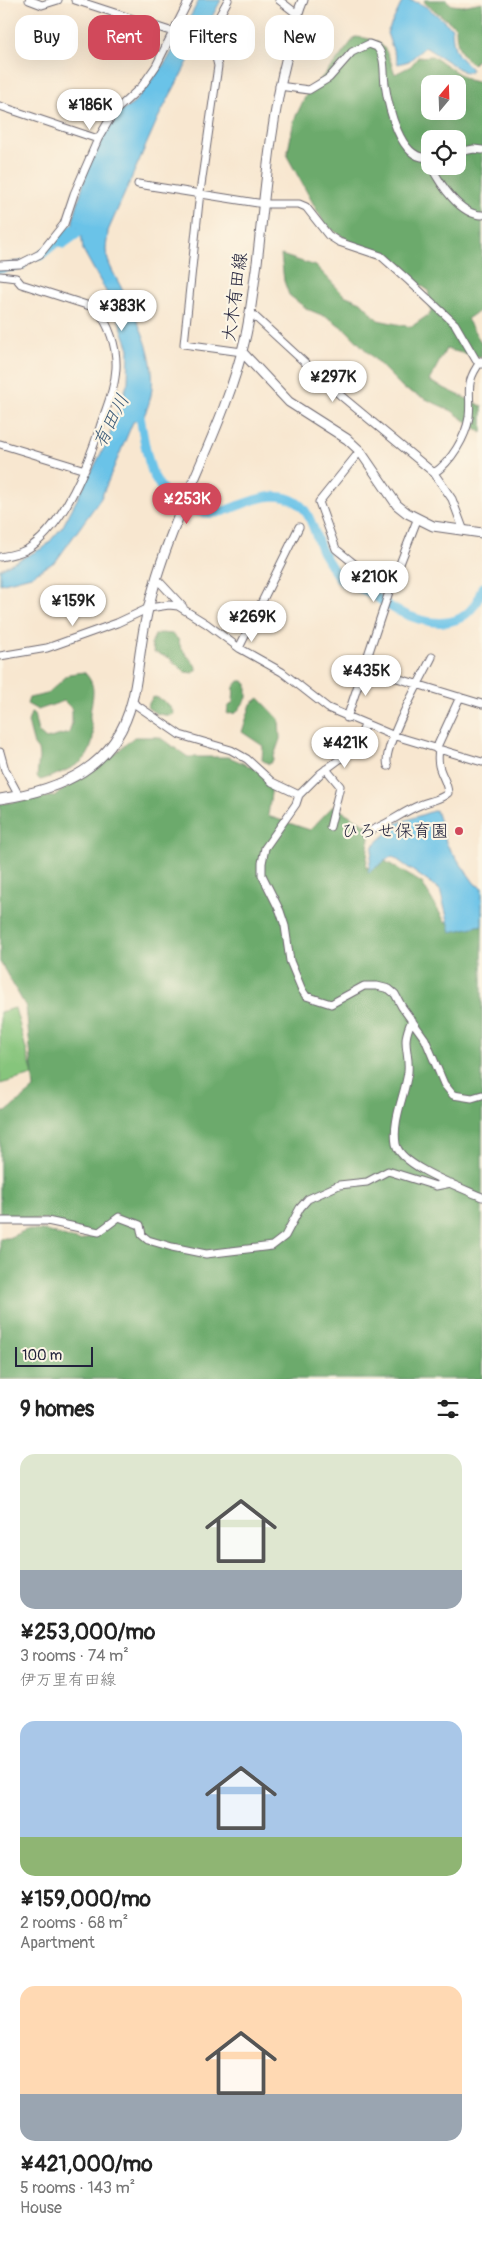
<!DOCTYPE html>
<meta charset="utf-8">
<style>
:root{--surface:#fff;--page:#f6f6f6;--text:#222;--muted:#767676;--accent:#d1495b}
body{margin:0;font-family:Pangolin,"Klee One",sans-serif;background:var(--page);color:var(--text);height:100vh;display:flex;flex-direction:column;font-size:19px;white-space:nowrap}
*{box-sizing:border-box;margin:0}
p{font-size:16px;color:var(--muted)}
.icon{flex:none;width:28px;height:28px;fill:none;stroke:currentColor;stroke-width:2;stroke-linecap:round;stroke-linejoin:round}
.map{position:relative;height:1379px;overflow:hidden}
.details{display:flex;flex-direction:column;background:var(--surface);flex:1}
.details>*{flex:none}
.top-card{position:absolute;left:15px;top:15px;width:452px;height:45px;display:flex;gap:10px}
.needle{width:32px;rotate:19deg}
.fabs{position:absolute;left:421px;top:75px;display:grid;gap:10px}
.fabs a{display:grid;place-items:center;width:45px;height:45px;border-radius:10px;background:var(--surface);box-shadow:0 5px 20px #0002;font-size:25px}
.scale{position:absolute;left:15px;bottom:12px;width:78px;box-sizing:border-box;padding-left:5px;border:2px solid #22223b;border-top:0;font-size:14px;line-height:18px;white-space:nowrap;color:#22223b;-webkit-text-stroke:4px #fcf5e5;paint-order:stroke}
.price{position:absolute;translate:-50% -42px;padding:0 11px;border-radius:18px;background:#fff;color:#222;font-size:16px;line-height:32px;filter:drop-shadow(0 1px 2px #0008)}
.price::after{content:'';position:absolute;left:50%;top:30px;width:15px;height:11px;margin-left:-8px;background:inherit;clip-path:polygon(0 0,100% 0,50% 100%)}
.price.current{background:var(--accent);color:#fff}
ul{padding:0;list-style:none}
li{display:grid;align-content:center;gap:10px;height:265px;padding:0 20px}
li span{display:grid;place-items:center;height:155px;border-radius:15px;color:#555}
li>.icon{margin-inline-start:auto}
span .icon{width:90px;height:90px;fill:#fffc;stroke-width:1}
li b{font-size:21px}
h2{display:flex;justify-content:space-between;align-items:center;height:60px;padding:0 20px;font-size:21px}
.tag{padding:0 18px;border-radius:15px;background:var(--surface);box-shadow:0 5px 20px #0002;font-size:18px;line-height:45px}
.tag.current{background:var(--accent);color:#fff}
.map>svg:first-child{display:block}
</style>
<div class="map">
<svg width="482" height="1379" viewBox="0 0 482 1379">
<rect width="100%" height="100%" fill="#fcf5e5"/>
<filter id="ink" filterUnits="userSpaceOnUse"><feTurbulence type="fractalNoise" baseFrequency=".02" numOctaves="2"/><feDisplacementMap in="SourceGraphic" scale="10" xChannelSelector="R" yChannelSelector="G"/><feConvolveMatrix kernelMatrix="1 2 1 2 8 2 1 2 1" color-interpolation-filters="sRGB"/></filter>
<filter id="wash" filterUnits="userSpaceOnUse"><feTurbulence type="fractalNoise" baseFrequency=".0096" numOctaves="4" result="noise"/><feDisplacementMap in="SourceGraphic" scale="20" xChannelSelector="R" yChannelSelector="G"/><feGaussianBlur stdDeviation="1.12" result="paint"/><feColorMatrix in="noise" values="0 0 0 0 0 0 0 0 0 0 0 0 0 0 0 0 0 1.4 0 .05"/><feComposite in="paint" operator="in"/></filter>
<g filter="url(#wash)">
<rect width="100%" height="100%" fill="#f8e7d0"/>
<!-- green -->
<path fill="#86c57c" stroke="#54745c" d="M15 1008 33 1075 0 1084V1012Z"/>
<!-- forest -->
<path fill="#6caa6c" stroke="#476654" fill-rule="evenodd" d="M424 0H446L452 5 462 6 482 2V59L479 58 473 64C459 55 456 43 456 27L425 3Z
M355 37C385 39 386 48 395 74L411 66 418 57 432 56 468 80 482 83V309L467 319 482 344 481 358 446 349 429 381 482 406V433L452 411 404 389 346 330 329 318 307 309 289 295 284 281 281 255 316 266 344 295 361 302 378 320 411 327 431 313 428 290 417 283 394 260 351 242 325 225 287 156 294 120 307 93 335 63ZM430 84H458V111H430ZM430 139H458V166H430Z
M161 633 172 634 178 639 181 648 196 666V671L193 673 185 672 169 658 154 652 151 644 155 635Z
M84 672C98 686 92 697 90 714 89 722 94 729 93 737 92 745 89 756 82 761 74 768 50 778 40 780L37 777 39 757 38 750 34 745 30 730 28 722 31 713 34 714 38 732 46 739 69 733 72 723V709L64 701 38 710 27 704 29 698 47 694 69 674Z
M239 681H243L247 684V698L236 713 227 714 228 707 233 702 234 687Z
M155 697C163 699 172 707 174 714 165 717 154 714 147 707L152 698Z
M259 698 279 719 280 739 272 762 269 764 262 760 263 746 242 732 251 704Z
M134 737H159L188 757H229L261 771 272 786 268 816 310 830 333 806 370 827 366 868 385 861 422 883 445 922 482 912V1379H0V1238H8L26 1230 46 1231 80 1241 94 1236 49 1220 0 1218V1112H6L34 1089 26 1007 0 962V804L54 796 103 764Z"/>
<!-- water -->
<path fill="#6ac3e8" stroke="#467292" d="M199 0H221L158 118 108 231C108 237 106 244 106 250 107 264 116 277 122 289 143 332 168 377 140 423L137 420 133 422 101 498 56 561 31 576 0 584V569L45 547 63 526 107 442 128 382 129 349 113 304 83 250 81 231 78 228 73 229V220L87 171 109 124 119 113 133 104 168 59Z
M403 0C424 0 437 16 452 28 453 49 455 54 471 68V72H464L425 47 409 61 398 64 387 33Z
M436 810 447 845 475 884 482 888V925L451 932 440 890 392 856 368 873 373 846 398 823Z"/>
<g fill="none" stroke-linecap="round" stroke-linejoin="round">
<!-- river -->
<path stroke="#6ac3e8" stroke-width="9" d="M40 256 73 229 63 244 81 231 88 222
M0 269 22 265
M139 411C143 431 145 455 153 474 164 499 197 520 224 511 248 503 272 488 296 502 311 510 315 537 322 551 327 560 334 572 341 580 347 587 360 587 368 592 379 598 389 607 400 612 434 628 471 630 482 587"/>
</g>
</g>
<g filter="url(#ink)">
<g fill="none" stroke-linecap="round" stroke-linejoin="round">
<!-- minor casing -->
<g stroke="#6d676f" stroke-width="9">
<path id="minor" d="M29 0 42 5 58 0
M75 0 173 32
M228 0 210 33 218 66 200 192 184 344 242 352
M279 0 297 14
M279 86 309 90 329 78 352 52 369 44 377 47C386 58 383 71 385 84 388 105 400 163 430 157
M0 106 98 139
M458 152 474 149 482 150
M431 166C440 184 460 215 482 215
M138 184 264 204H299L306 207 328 235 339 242 381 256 409 281 455 324 476 360 482 364
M0 265 20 264 40 254 64 224 74 194 98 139 114 112 142 86 156 66 189 0
M0 276 16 278 21 284 96 308C109 324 117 347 116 368 115 389 106 408 100 427 88 464 65 522 32 546 23 553 11 555 0 557
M250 312 340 395 434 473 452 499 464 531
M0 444 85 470
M360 451 319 502 336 549 389 592
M434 473C451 462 466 437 469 417 472 391 463 385 481 361
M156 578 183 607
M239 648 299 527
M0 656 47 648 117 623 149 608 169 605 178 606 207 624 239 648 282 672 328 708 392 735 482 762
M364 668 482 704
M132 702 180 735 231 750 247 759 272 782 299 795
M347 718 389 592 417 520
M365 725 356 747 321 773 299 795 296 804 265 848 262 863V875L280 911 285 926 290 961 302 990 306 996 331 1004 364 986H377L389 989 395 994 402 1007 425 1039 444 1084 453 1095 472 1098 482 1095
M436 749 460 697
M0 752 5 770 19 796
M388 766C380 750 423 676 432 657
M326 769 340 786 330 827
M364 833C385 827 400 813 420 805 430 800 439 801 448 793 447 777 435 771 439 750
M412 1020C400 1045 410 1049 408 1072 405 1095 392 1120 396 1144 400 1166 462 1188 482 1197
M0 1221H47L99 1232 119 1217 140 1225 142 1235 148 1240 172 1247 206 1254 272 1246 285 1236 300 1208 308 1199 339 1185 367 1182 388 1171 436 1186 451 1183"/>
</g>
<!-- major casing -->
<g stroke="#6d676f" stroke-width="11">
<path id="major" d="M242 352 289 402 347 439 360 451 397 505 407 513 433 526 482 533
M0 799C61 790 116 767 132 701 137 683 138 665 141 647 144 624 150 599 157 576 182 494 226 423 245 339 251 314 253 288 257 263 265 194 270 124 287 56 292 37 295 18 303 0"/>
</g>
<!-- minor -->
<use href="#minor" stroke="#fff" stroke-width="7"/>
<!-- major -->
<use href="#major" stroke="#fff" stroke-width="9"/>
</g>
</g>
<!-- markers -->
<circle fill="#d1495b" stroke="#fcf5e5" stroke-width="2" cx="459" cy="831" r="5"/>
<g text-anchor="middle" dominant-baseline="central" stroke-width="4.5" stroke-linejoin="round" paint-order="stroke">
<!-- street labels -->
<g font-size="18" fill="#22223b" stroke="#fcf5e5">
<text transform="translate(235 297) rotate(-82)">大木有田線</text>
</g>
<!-- poi labels -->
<g font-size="18" fill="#22223b" stroke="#fcf5e5" text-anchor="end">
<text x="449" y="831">ひろせ保育園</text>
</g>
<!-- water labels -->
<g font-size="19" font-style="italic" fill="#3b5a78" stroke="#fcf5e5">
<text transform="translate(111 421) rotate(-63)">有田川</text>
</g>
</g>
</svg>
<div class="fabs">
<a><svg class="needle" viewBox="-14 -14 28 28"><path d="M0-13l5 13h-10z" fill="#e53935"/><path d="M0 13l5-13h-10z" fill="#767676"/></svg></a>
<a><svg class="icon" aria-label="locate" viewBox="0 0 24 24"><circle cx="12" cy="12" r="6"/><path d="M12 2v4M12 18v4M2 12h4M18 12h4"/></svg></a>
</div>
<div class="scale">100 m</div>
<b class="price" style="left:90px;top:131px">¥186K</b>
<b class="price" style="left:122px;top:332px">¥383K</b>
<b class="price" style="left:333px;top:403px">¥297K</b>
<b class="price current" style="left:187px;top:525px">¥253K</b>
<b class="price" style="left:374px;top:603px">¥210K</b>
<b class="price" style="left:73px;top:627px">¥159K</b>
<b class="price" style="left:252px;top:643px">¥269K</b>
<b class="price" style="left:366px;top:697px">¥435K</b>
<b class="price" style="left:345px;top:769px">¥421K</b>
<div class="top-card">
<a class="tag">Buy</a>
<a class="tag current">Rent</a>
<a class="tag">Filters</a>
<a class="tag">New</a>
</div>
</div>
<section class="details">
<h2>9 homes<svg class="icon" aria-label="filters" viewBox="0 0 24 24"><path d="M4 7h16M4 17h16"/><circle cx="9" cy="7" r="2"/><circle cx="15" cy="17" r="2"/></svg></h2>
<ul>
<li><span style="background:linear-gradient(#dfe7d0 75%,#9aa5b1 0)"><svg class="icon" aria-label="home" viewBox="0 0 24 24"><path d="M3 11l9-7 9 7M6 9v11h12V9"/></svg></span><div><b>¥253,000/mo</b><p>3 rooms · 74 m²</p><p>伊万里有田線</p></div></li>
<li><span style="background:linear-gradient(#a9c7e8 75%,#8fb573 0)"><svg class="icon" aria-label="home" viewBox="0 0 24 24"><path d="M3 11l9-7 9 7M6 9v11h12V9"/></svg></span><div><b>¥159,000/mo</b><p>2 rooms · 68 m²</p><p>Apartment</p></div></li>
<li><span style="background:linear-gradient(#ffd9b3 70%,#9aa5b1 0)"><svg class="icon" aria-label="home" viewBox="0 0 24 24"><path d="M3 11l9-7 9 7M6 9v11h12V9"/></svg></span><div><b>¥421,000/mo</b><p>5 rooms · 143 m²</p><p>House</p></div></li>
</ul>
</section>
